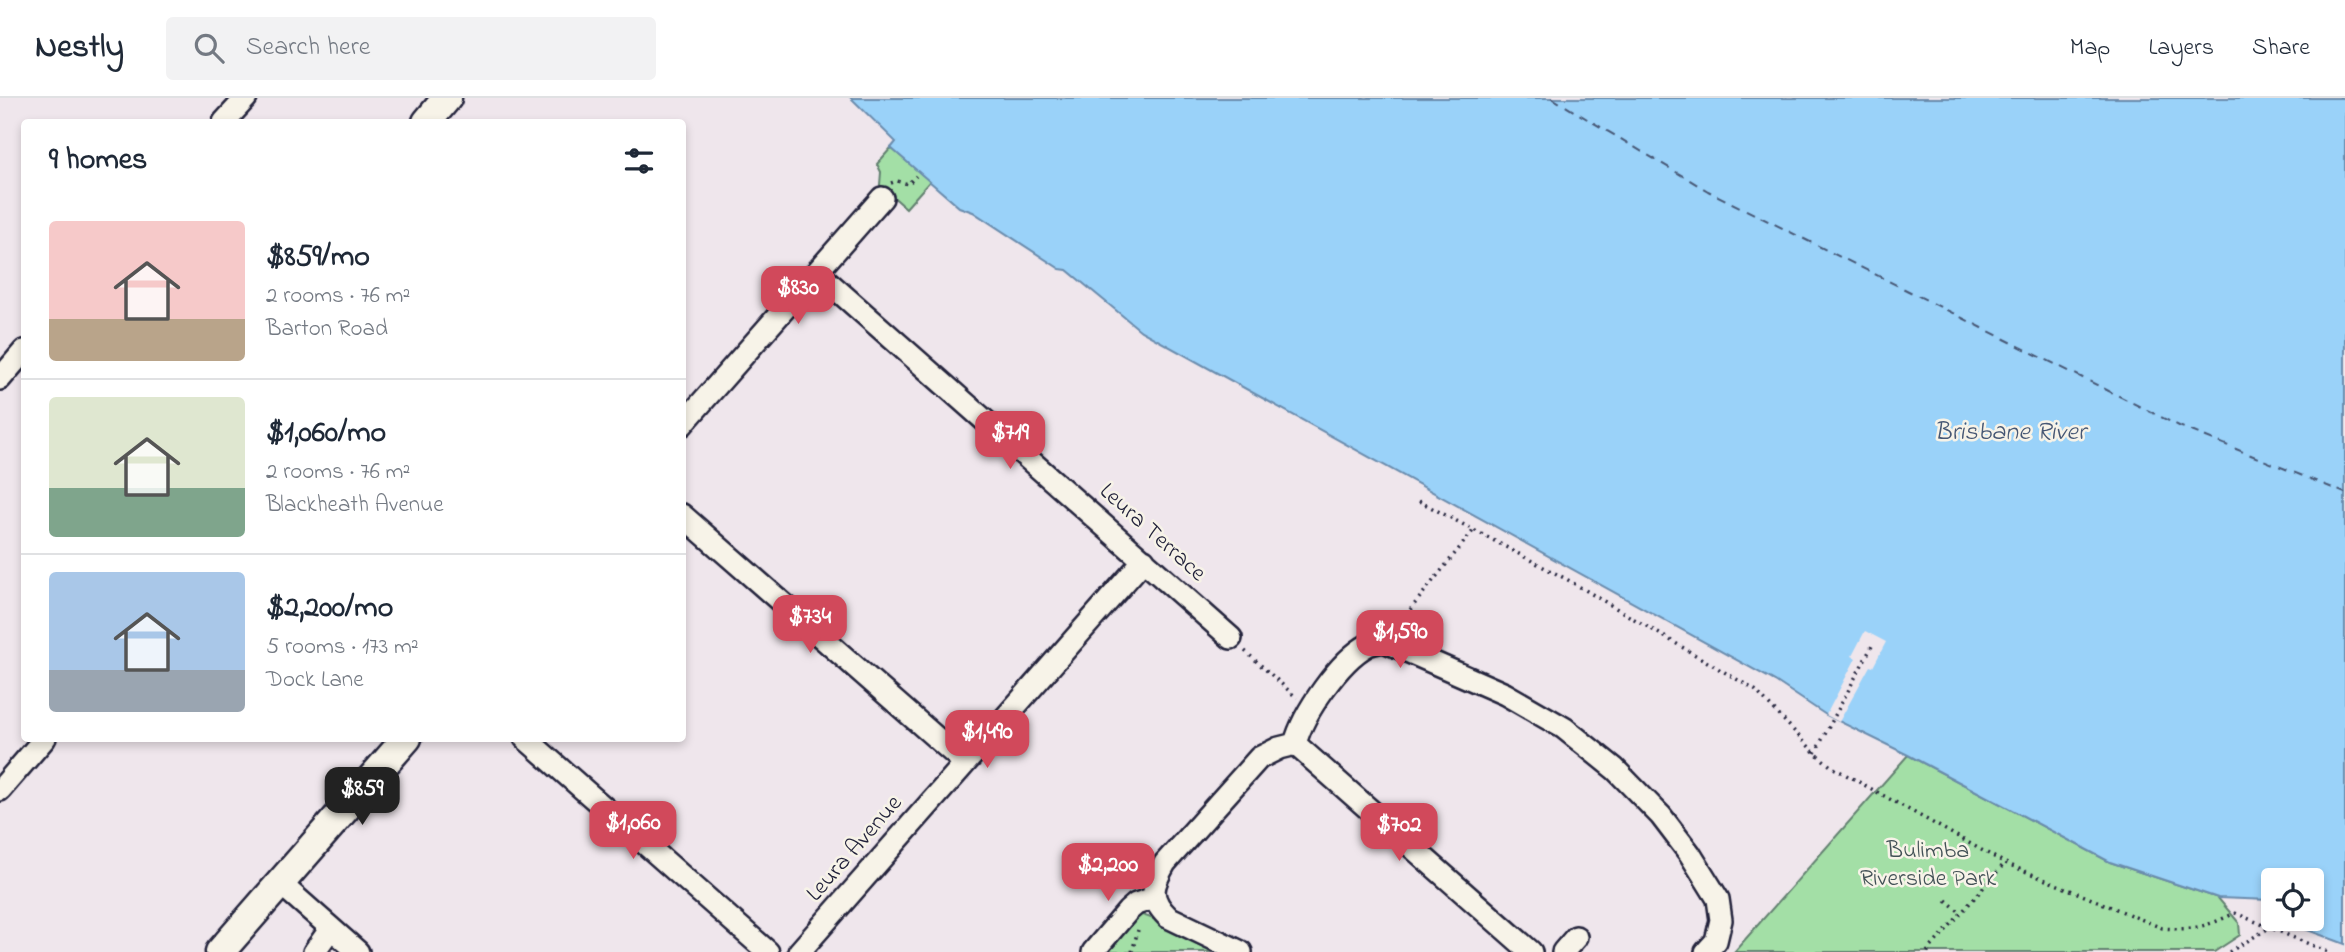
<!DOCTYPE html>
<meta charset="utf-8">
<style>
:root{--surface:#fff;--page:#f2f2f3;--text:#1f2937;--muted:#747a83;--line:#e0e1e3;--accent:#d1495b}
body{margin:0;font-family:"Indie Flower",sans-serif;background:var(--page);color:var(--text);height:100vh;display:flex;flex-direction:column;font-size:26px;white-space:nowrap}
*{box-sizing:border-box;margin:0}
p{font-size:23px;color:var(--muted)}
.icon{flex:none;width:38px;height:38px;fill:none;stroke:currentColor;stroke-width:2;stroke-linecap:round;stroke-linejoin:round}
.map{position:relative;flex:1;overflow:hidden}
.drawer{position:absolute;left:21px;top:21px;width:665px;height:623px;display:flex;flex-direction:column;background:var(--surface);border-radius:7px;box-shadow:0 4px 10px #0003}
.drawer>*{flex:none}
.buttons{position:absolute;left:2261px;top:770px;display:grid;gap:14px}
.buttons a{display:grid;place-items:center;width:63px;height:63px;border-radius:7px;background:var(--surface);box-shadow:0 4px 10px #0003;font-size:35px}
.price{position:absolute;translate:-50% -60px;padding:0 16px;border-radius:14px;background:var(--accent);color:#fff;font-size:23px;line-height:46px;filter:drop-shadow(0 2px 4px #0008)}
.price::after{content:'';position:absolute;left:50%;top:42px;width:21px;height:16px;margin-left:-10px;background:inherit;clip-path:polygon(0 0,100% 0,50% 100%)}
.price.current{background:#222;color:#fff}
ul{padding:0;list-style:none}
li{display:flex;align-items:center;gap:21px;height:175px;padding:0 28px}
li+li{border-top:2px solid var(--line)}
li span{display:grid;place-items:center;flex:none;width:196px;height:140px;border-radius:7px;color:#555}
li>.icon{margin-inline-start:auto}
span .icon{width:84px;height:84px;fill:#fffc;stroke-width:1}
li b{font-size:30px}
h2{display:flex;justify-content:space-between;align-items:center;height:84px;padding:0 28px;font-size:30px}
header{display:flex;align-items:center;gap:42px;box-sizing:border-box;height:98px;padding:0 35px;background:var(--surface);border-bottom:2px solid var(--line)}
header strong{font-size:33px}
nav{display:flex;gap:38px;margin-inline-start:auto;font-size:24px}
.search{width:490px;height:63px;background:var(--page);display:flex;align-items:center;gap:18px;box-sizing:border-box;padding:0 24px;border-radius:7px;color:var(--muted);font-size:26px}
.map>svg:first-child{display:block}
</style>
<header>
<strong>Nestly</strong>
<div class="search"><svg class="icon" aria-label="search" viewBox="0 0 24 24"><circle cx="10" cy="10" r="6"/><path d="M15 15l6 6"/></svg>Search here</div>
<nav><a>Map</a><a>Layers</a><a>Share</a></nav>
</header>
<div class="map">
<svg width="2345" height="854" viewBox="0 0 2345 854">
<rect width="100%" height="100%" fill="#efe6ec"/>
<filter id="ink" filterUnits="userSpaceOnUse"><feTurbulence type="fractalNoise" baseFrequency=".0143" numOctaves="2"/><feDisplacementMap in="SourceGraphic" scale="14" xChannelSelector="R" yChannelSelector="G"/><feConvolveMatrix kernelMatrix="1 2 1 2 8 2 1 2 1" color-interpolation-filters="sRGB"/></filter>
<g filter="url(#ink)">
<!-- green -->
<path fill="#a3dfa6" stroke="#628070" stroke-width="2" d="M891 50 930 83 906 110 880 87 881 74 877 66Z
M1908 657 2110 764 2218 800 2239 825 2240 837 2214 854H1734Z
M1134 815C1157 819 1195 842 1218 854H1100Z"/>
<!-- water -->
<path fill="#9ad2f9" stroke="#6a8cad" stroke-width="2" d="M851 0H2345V846L2278 821H2312V782H2273V813L2270 802 2218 800 2110 764 1908 657 1826 617 1775 583 1141 233 1067 172 1060 171 973 114 959 109 891 50 896 44Z"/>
<!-- pier -->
<path fill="#efe6ec" d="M1865 533 1886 544 1873 569 1870 568 1839 624 1826 617 1856 560 1852 558Z"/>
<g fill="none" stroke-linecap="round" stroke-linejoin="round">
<!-- ferry -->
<path stroke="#465774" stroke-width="2" stroke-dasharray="9 7" stroke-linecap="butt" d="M1552 0 1708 93 2179 328 2345 395"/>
<!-- minor casing -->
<g stroke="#22223b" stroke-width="26">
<path id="minor" d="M224 24 246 0
M818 175 1231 540
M0 281 24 253
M682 327 882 100
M682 417 965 665
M525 640 768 854
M1295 646 1531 854
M0 692 45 640
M281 786 358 854
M314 854 331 830
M799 854 1144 462
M1093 854 1128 813 1136 806 1154 800
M1241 854 1168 819C1148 799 1152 788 1165 765L1259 660 1279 650 1295 646C1303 615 1340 562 1368 547 1373 545 1379 544 1384 543L1505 596 1564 630 1615 671 1661 718 1690 756 1718 801 1721 822 1716 843 1706 854
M1563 854 1576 839"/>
</g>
<!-- tertiary casing -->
<g stroke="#22223b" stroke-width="33">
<path id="tertiary" d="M427 24 447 0
M220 854 407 640"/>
</g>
<!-- path -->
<path stroke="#22223b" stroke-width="3.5" stroke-dasharray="2 5" stroke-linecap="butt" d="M891 85 897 83 908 86 916 78
M1419 403 1568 482 1755 592 1815 655 1832 669 2005 765 2162 830C2192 833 2208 828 2235 815L2328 854
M1397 528 1473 433
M1245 553 1297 600
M1815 655 1872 548
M1946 802 1961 815
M1132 854 1138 832
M1927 854 2005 765
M2229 854 2269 830"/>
<!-- minor -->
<use href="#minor" stroke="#f7f3e8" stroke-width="21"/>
<!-- tertiary -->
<use href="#tertiary" stroke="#f7f3e8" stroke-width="28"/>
</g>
</g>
<g text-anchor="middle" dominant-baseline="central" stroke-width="5" stroke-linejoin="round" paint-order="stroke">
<!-- street labels -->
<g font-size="24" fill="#22223b" stroke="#f7f3e8">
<text transform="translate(1152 435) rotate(42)">Leura Terrace</text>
<text transform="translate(855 751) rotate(-49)">Leura Avenue</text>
</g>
<!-- park labels -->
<g font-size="24" fill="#425156" stroke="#f7f3e8">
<text x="1928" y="753">Bulimba<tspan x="1928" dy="28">Riverside Park</tspan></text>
</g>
<!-- water labels -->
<g font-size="26" font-style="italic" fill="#465774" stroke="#f7f3e8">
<text x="2010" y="335">Brisbane River</text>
</g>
</g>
</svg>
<div class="buttons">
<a><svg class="icon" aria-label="locate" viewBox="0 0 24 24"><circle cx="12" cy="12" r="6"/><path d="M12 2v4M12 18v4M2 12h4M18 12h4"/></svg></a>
</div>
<b class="price" style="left:798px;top:228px">$830</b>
<b class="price" style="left:1010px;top:373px">$719</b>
<b class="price" style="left:810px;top:557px">$734</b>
<b class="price" style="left:1400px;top:572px">$1,590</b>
<b class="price" style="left:987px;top:672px">$1,490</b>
<b class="price current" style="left:362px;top:729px">$859</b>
<b class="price" style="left:633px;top:763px">$1,060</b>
<b class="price" style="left:1399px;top:765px">$702</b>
<b class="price" style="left:1108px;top:805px">$2,200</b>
<section class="drawer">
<h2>9 homes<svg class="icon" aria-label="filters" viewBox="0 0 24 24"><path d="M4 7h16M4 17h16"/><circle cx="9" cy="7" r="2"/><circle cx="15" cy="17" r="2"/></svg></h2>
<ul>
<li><span style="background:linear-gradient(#f6c9c9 70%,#b9a48a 0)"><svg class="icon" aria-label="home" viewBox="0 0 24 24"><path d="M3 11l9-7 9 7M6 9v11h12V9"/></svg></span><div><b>$859/mo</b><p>2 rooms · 76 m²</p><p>Barton Road</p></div></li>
<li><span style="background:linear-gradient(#dfe7d0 65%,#7fa58c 0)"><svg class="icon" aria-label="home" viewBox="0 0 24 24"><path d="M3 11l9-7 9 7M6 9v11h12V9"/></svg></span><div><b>$1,060/mo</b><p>2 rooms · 76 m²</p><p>Blackheath Avenue</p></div></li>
<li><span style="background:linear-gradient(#a9c7e8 70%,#9aa5b1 0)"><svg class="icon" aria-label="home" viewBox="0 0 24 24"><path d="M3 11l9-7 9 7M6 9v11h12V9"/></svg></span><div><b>$2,200/mo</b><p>5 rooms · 173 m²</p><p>Dock Lane</p></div></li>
</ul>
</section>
</div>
